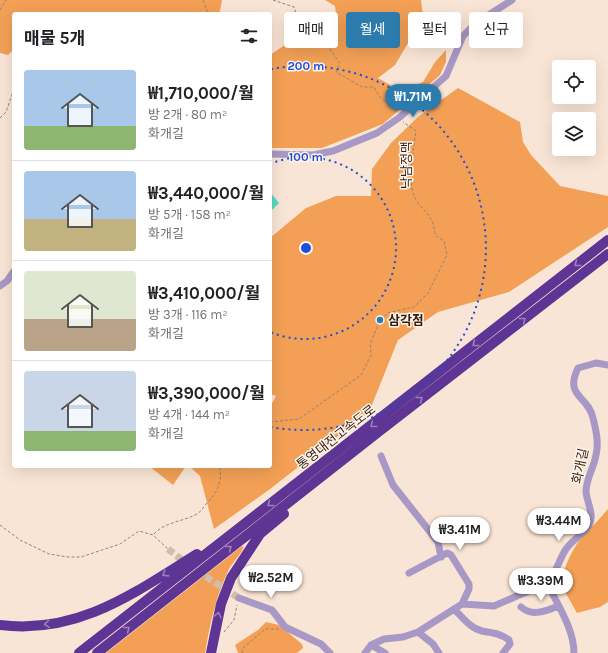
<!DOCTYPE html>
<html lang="ko">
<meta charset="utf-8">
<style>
:root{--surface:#fff;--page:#f6f6f6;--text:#202124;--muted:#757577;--line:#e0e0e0;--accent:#2b7bad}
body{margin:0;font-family:Karla,"Noto Sans KR",sans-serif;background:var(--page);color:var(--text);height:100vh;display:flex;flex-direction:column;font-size:15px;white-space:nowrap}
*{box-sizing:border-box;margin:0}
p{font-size:13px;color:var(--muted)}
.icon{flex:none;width:22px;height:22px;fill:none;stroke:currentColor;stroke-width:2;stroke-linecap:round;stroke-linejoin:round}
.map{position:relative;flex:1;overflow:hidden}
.side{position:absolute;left:12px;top:12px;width:260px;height:456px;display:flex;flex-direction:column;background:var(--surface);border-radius:4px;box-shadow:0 4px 16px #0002}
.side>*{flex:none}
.banner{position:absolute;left:284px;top:12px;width:264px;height:36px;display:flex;gap:8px}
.tools{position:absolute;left:552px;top:60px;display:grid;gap:8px}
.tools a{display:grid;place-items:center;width:44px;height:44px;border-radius:4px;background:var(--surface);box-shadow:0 4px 16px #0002;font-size:20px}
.price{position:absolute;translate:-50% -34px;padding:0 9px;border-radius:14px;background:#fff;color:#222;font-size:13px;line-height:26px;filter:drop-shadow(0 1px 2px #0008)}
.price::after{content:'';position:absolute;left:50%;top:24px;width:12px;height:9px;margin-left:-6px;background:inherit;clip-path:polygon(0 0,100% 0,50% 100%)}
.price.selected{background:var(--accent);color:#fff}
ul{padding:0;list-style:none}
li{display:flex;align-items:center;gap:12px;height:100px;padding:0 12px}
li+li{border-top:1px solid var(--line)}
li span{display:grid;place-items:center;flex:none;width:112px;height:80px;border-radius:4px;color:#555}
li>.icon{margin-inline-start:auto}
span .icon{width:48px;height:48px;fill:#fffc;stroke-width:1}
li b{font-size:17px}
h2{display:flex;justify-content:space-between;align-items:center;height:48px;padding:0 12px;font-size:17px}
.pill{padding:0 14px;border-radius:4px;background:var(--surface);box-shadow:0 4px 16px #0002;font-size:14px;line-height:36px}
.pill.selected{background:var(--accent);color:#fff}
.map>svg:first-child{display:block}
</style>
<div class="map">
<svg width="608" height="653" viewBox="0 0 608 653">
<rect width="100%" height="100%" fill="#f9e5d5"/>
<!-- green -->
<path fill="#f3a056" d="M0 0H222L220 11 217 14H14V49L8 55 0 53Z
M325 0H421L423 18 395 65 378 78 401 91 423 82 435 62 446 50V62L440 75 383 124 322 148H270V55L289 42 335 35 338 27 335 6Z
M458 88 520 122 523 142 531 155 560 186 608 196V227L509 292 438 312 398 340 369 412 270 489 214 529 200 476 189 466H270V407L276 396 270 394V238L306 208 336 196H371L372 169 391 143 419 116Z
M149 466H186L173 485Z
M608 509V602L600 607 577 613 560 583C565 566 572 548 584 535 592 526 600 519 608 509Z
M244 546C241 555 234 560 229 569 216 595 210 624 205 653H106L241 547Z
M266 622 279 625 302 644 303 648 297 653H238L235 645 258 630Z"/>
<!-- water -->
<path fill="#56d9c3" d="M270 192 279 203 270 212Z"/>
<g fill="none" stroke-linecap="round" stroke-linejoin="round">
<!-- minor-tunnel -->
<path stroke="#d1bdad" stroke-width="7" stroke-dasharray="7 3.5" stroke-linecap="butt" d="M168 549 187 564
M197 571 239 598"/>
<!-- path -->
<path stroke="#968272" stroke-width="1" stroke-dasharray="3 2" stroke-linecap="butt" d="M203 0 208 14
M273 0 294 7 299 23C307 27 315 32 317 41L331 50 340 64 336 72 362 87H374L379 96 396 111
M0 10 6 0
M0 118 6 112 14 89
M270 422 299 419 361 375 371 355 370 344 378 325 387 313 414 307 428 293 447 255 444 241 435 235C434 212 419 211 413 193 408 176 414 148 416 131L403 122
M0 525 20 540 49 554 68 557H81L120 544 139 531 153 535 168 549
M154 534C165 522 181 522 195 515 200 513 203 508 206 504 218 492 222 483 220 466
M224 632 234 620 237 605
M242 653 243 648 265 629H279"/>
<!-- minor -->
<path stroke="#a798c5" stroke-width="7" d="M270 154 313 155 333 151 377 133 400 117 446 76 463 36 476 23 512 0
M0 286 7 281 14 271
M381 456 393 485 438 542 441 557
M409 573 447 553 451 555 469 584V589L462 604
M547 583C557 604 574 629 574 653
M239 598 272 610 285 627 321 644 330 653
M521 607C532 617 546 611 558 606
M454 609C462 617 470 628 482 631 492 633 500 633 509 640L510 644 503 653
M418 632 433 644 439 653
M371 645 385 653
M365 653 371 645 384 639 403 637 418 632 462 604 494 606 547 583C556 573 559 560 566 549 572 540 584 534 589 525 595 515 587 503 586 492 586 478 594 468 596 455 599 443 596 430 593 418 588 395 564 397 578 368L596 363 608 365"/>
<!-- highway -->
<path stroke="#5e3594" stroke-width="10" d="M0 625C78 635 134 593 197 554
M79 653 608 240
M97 653 377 433 608 254
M211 653 221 604 231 578 260 534 284 514"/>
</g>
<!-- one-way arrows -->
<defs><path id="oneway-chevron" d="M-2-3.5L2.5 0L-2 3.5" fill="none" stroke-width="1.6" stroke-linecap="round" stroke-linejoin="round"/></defs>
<g stroke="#9e81b7">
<use href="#oneway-chevron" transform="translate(577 264) rotate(142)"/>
<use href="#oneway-chevron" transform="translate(523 320) rotate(-38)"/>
<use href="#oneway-chevron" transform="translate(475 344) rotate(142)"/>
<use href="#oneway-chevron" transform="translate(420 399) rotate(-38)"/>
<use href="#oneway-chevron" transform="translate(373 425) rotate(141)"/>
<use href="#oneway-chevron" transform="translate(270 504) rotate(143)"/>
<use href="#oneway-chevron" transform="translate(229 548) rotate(-38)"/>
<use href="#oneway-chevron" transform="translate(165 574) rotate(148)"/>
<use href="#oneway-chevron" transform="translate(218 615) rotate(-76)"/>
<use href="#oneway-chevron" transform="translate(47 624) rotate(175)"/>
<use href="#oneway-chevron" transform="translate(127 629) rotate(-38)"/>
</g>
<!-- distance rings -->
<g fill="none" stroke="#1d4ed8" stroke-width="2" stroke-dasharray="2 4">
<path d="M270 164A91 91 0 1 1 270 332"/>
<path d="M271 69A182 182 0 1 1 271 427"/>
</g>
<!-- markers -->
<circle fill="#2b7bad" stroke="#fff4ec" stroke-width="1.5" cx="380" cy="320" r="4"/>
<g text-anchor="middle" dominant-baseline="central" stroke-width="3" stroke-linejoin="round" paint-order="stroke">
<!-- street labels -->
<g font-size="13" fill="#321f0f" stroke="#fff4ec">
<text transform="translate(406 165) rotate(-90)">낙남정맥</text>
<text transform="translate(336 437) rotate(-38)">통영대전고속도로</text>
<text transform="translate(580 466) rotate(-78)">화개길</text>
</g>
<!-- poi labels -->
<g font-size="13" font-weight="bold" fill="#321f0f" stroke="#fff4ec" text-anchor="start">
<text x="388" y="320">삼각점</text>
</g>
</g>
<circle cx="306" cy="248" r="6" fill="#1d4ed8" stroke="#fff4ec" stroke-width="2"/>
<g font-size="12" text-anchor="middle" font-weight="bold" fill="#1d4ed8" stroke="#fff4ec" stroke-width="3" stroke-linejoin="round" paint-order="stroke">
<text x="306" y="70">200 m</text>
<text x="306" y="161">100 m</text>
</g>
</svg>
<div class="tools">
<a><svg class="icon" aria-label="locate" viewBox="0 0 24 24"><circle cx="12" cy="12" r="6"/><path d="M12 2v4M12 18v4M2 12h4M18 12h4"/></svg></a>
<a><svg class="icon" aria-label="layers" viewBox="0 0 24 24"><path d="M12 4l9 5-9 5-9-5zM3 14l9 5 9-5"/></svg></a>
</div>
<b class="price selected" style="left:413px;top:118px">₩1.71M</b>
<b class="price" style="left:559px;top:542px">₩3.44M</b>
<b class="price" style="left:460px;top:551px">₩3.41M</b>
<b class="price" style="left:271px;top:599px">₩2.52M</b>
<b class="price" style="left:541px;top:602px">₩3.39M</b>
<div class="banner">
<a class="pill">매매</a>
<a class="pill selected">월세</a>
<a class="pill">필터</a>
<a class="pill">신규</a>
</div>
<section class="side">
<h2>매물 5개<svg class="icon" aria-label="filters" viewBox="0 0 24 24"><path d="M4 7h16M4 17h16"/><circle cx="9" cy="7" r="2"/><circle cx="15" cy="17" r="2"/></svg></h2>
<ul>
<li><span style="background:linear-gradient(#a9c7e8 70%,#8fb573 0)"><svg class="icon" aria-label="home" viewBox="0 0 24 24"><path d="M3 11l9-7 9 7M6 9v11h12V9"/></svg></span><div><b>₩1,710,000/월</b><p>방 2개 · 80 m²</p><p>화개길</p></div></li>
<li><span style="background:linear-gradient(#a9c7e8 60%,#c2b280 0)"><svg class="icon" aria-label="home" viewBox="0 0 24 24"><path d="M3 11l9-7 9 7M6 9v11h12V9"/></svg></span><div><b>₩3,440,000/월</b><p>방 5개 · 158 m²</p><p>화개길</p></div></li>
<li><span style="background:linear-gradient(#dfe7d0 60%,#b9a48a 0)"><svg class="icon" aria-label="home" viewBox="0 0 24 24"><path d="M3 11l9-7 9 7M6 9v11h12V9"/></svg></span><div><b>₩3,410,000/월</b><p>방 3개 · 116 m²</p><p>화개길</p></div></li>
<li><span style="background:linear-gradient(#c9d6e8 75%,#8fb573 0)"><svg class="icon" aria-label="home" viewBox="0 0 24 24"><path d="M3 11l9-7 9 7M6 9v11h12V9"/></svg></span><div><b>₩3,390,000/월</b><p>방 4개 · 144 m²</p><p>화개길</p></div></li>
</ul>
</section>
</div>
